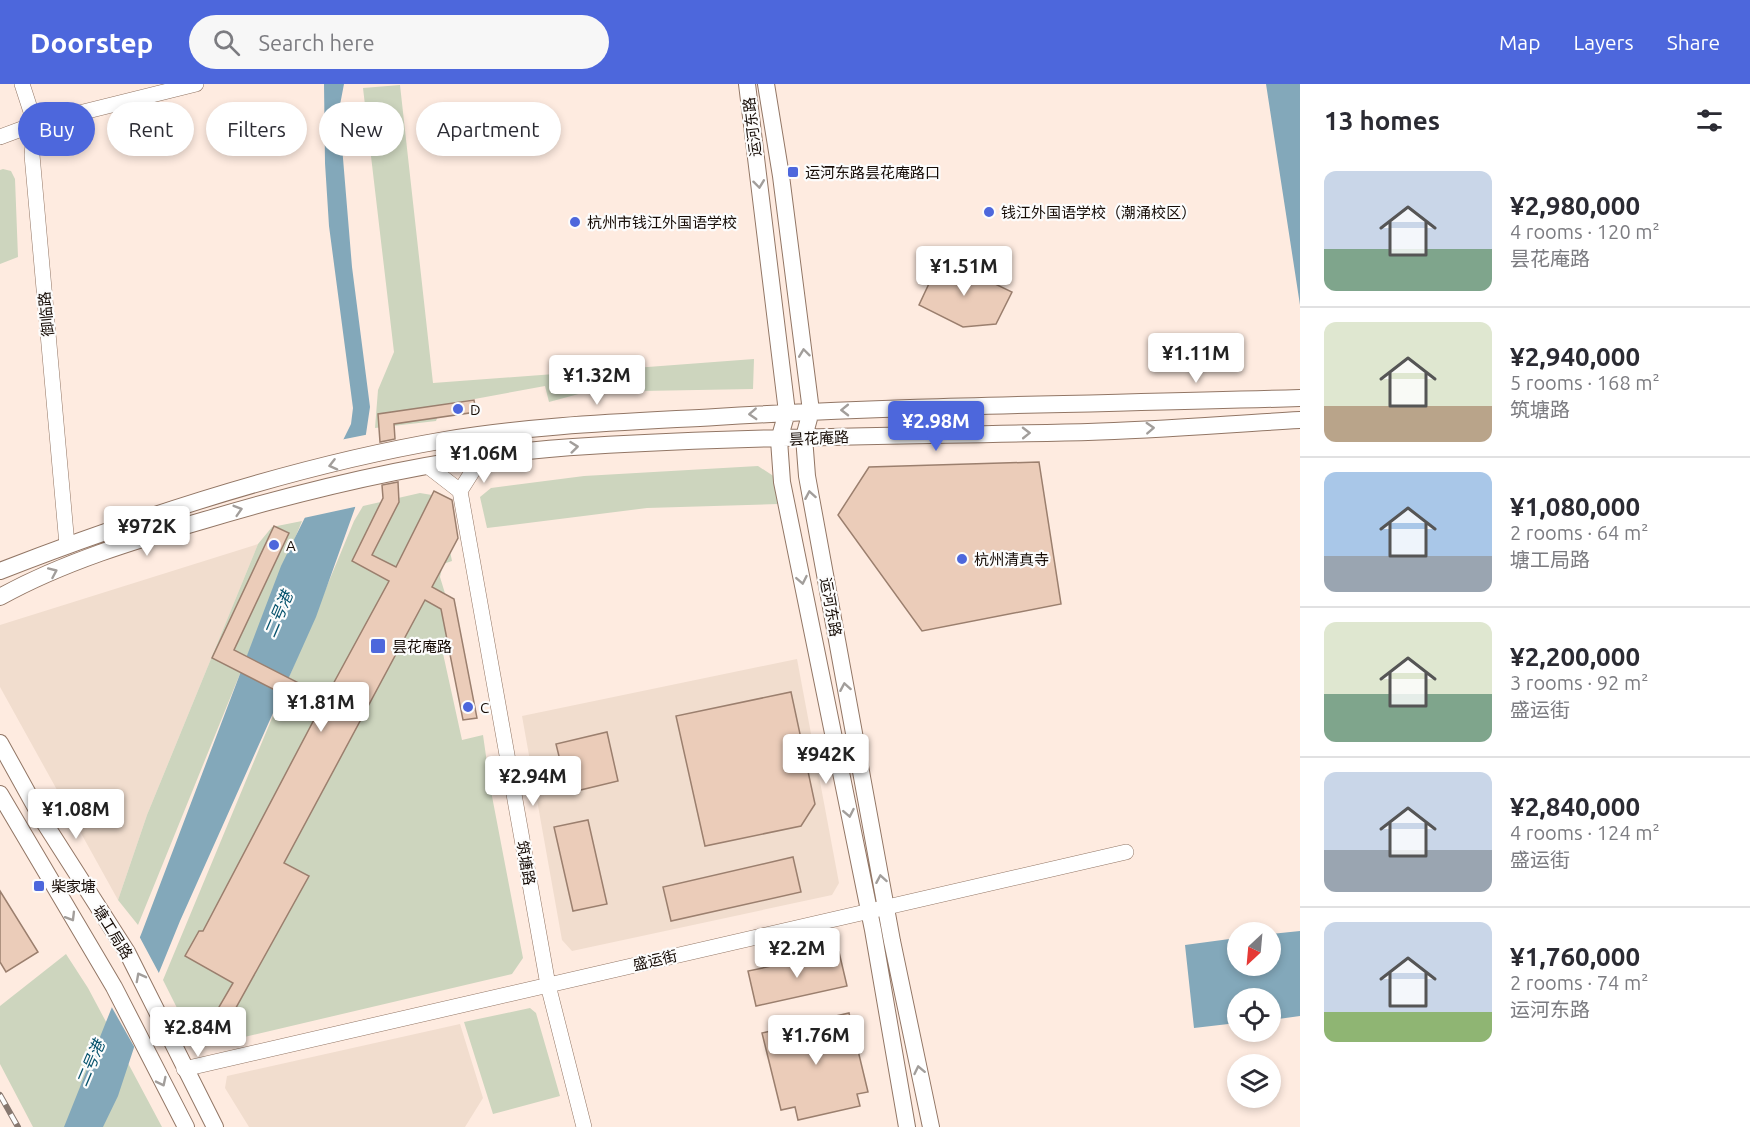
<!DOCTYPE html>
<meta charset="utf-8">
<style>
:root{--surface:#fff;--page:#f7f7f7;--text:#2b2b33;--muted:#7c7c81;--line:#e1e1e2;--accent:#4d67dc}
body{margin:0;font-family:Ubuntu,"Noto Sans SC",sans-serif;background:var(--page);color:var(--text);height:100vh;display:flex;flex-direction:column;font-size:22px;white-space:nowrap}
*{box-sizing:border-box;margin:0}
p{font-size:20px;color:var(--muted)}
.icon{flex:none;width:33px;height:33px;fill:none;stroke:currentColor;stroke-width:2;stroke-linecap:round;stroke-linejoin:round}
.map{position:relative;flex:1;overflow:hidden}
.details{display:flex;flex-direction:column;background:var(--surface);width:450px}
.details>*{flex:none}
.hud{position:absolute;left:18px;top:18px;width:570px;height:54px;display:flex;gap:12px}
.needle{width:39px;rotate:206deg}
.tools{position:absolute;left:1227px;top:838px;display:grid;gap:12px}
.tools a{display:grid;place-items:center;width:54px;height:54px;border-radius:50%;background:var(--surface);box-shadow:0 3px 9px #0003;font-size:30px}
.price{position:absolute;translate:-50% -51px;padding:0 14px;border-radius:6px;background:#fff;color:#222;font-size:20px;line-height:39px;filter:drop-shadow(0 2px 3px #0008)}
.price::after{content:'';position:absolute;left:50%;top:36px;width:18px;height:14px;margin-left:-9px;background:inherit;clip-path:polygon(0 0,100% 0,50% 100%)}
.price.selected{background:var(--accent);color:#fff}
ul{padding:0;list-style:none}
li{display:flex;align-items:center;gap:18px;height:150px;padding:0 24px}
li+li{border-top:2px solid var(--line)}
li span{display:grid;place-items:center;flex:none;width:168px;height:120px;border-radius:12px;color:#555}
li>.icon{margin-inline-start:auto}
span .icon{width:72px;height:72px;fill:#fffc;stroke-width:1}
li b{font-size:26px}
h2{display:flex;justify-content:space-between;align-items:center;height:72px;padding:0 24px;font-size:26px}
.pill{padding:0 21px;border-radius:27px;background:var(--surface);box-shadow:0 3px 9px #0003;font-size:21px;line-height:54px}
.pill.selected{background:var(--accent);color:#fff}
header{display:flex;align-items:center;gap:36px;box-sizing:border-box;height:84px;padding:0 30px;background:var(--accent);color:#fff}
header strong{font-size:28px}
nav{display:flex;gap:33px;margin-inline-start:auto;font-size:21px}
.search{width:420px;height:54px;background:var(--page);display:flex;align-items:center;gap:15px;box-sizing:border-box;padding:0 21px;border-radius:33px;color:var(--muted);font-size:22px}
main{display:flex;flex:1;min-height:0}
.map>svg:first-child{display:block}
</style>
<header>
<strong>Doorstep</strong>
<div class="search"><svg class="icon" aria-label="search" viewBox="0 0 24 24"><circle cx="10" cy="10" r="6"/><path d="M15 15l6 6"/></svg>Search here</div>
<nav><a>Map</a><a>Layers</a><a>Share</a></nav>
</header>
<main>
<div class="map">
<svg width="1300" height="1043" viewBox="0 0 1300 1043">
<rect width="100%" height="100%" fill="#feebe0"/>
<!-- commercial -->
<path fill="#f1ddce" d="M258 460 147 731 118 816 0 603V541Z
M797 575 839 799 832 811 572 867 562 856 522 632Z
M460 940 483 1014 465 1043H249L225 1004 227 992Z"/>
<!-- green -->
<path fill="#cdd5be" d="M400 1 433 299 754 275 753 305 586 308 549 318 545 302 442 321 436 337 375 344 378 306 394 268 363 4Z
M3 85 11 87 15 95 18 173 0 180V86Z
M758 382 775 393 778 420 647 424 487 444 480 413 491 404 584 392Z
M420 409 432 411 440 418 452 477 443 480 440 493 461 562 442 565 462 656 483 651 491 707 523 874 512 890 219 959 188 946 163 896 354 437 363 422Z
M302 437 138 841 118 816 147 731 258 460 272 443Z
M66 870 88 904 162 1043H33L0 980V922Z
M530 924 536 929 560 1012 493 1030 464 938Z"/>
<!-- water -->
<path fill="#83a8ba" d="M324 0H344L339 26 352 183 370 323 355 424 316 533 180 837 158 891 118 1012 103 1043H64L142 848 281 482 351 340 353 324 329 142 325 79Z
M1266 0H1300V221Z
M1300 847V932L1271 936 1270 915H1238L1237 939 1194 944 1185 861 1237 854 1238 882H1270L1271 850Z"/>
<!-- pier -->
<path fill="#feebe0" d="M370 350 359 422 299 435 340 356Z
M138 850 161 893 136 966 110 920Z"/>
<!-- building -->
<path fill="#ebccb9" stroke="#9b7f6e" stroke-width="1.5" d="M941 174 1012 208 996 240 963 243 919 221Z
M474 316 476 328 394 340 395 355 380 358 378 330Z
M1039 378 1061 520 922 547 838 431 869 383Z
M398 398 399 418 372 471 396 483 434 407 452 416 458 454 432 503 454 515 477 634 463 636 441 525 425 516 284 779 309 792 222 949 208 942 233 899 185 872 199 847H203L318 628 212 574 274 442 289 449 234 566 326 613 389 497 352 477 383 414 382 401Z
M791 608 815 720 801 742 705 762 676 632Z
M607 648 618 697 568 709 556 660Z
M588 736 607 820 573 827 554 743Z
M793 773 801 808 671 837 663 803Z
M0 807 38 868 6 888 0 878Z
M839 868 847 902 756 922 748 887Z
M849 929 868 1008 857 1010 860 1022 798 1036 795 1023 781 1026 762 949Z"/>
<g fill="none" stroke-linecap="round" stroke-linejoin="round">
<!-- tertiary casing -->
<g stroke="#927665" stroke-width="16">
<path id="tertiary" d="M22 0 35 40 32 71 67 461
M0 53 35 40 196 0
M429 383 460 407 548 901 584 1043
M460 407 481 374
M184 985 1126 768"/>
</g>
<!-- secondary casing -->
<g stroke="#927665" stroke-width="18">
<path id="secondary" d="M747 0 787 328 779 356 782 398 873 846 907 1043
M766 0 781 92 811 327 804 353 807 392 892 857 931 1043
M0 487C139 433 298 381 445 356 535 341 626 338 716 333 911 321 1105 320 1300 314
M0 513C63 478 136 456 205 436 329 399 459 369 589 362 755 352 922 352 1088 348 1158 346 1229 340 1300 336
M0 659 42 735 127 868 215 1043
M0 710 114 903 186 1043"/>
</g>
<!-- tertiary -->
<use href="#tertiary" stroke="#fff" stroke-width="15"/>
<!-- secondary -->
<use href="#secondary" stroke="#fff" stroke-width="16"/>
<!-- rail casing -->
<g stroke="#86776f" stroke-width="6">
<path id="rail" d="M0 1011 18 1043"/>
</g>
<!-- rail -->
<use href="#rail" stroke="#fcfcfc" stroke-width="4" stroke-dasharray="11" stroke-linecap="butt"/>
</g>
<!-- one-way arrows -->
<defs><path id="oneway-chevron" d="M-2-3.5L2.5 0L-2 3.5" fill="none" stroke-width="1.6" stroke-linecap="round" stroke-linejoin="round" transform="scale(1.5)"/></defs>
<g stroke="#a29e9b">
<use href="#oneway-chevron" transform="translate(759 100) rotate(83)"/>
<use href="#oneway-chevron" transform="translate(804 269) rotate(-97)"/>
<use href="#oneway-chevron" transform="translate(845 326) rotate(179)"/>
<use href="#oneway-chevron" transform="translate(753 330) rotate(177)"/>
<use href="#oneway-chevron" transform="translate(1150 344) rotate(-3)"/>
<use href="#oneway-chevron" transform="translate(1026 349) rotate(-1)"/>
<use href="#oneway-chevron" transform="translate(574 363) rotate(-6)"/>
<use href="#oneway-chevron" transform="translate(333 381) rotate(166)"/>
<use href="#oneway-chevron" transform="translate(810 411) rotate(-100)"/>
<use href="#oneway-chevron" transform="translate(238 426) rotate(-17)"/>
<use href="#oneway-chevron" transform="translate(53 488) rotate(-24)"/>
<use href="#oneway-chevron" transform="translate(802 496) rotate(79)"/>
<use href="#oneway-chevron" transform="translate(845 603) rotate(-100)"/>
<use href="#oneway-chevron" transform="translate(849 729) rotate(79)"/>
<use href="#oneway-chevron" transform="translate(881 795) rotate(-100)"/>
<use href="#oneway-chevron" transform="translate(71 833) rotate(59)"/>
<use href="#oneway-chevron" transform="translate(140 893) rotate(-118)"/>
<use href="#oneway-chevron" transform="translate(919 986) rotate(-102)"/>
<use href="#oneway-chevron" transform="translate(162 998) rotate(64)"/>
</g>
<!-- markers -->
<g fill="#4d67dc" stroke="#fcfcfc" stroke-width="2">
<rect x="787" y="82" width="12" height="12" rx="3"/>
<circle cx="989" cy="128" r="6"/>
<circle cx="575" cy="138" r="6"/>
<circle cx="458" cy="325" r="6"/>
<circle cx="274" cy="461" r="6"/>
<circle cx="962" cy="475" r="6"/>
<rect x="370" y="554" width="16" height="16" rx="3"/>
<circle cx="468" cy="623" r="6"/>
<rect x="33" y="796" width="12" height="12" rx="3"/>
</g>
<g text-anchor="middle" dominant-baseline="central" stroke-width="4.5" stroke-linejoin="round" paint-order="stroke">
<!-- street labels -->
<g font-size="15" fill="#160c06" stroke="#fcfcfc">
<text transform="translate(752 43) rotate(-97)">运河东路</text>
<text transform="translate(46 230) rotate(-95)">御临路</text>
<text transform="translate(819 354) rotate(-3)">昙花庵路</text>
<text transform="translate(831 523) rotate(80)">运河东路</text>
<text transform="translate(526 779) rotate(80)">筑塘路</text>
<text transform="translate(113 848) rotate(58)">塘工局路</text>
<text transform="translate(655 876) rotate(-13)">盛运街</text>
</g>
<!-- poi labels -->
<g font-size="15" fill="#160c06" stroke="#fcfcfc" text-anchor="start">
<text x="805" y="88">运河东路昙花庵路口</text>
<text x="1001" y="128">钱江外国语学校（潮涌校区）</text>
<text x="587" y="138">杭州市钱江外国语学校</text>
<text x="470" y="325">D</text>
<text x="286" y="461">A</text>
<text x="974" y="475">杭州清真寺</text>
<text x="392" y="562">昙花庵路</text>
<text x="480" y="623">C</text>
<text x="51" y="802">柴家塘</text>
</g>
<!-- water labels -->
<g font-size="16" font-style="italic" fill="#06526c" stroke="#fcfcfc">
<text transform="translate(278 530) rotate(-67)">二号港</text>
<text transform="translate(90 979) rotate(-67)">二号港</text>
</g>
</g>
</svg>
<div class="tools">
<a><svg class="needle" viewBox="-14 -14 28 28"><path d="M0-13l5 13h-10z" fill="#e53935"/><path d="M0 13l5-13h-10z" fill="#7c7c81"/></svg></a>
<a><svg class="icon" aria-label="locate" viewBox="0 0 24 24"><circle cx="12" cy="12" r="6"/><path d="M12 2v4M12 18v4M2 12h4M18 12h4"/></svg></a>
<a><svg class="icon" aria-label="layers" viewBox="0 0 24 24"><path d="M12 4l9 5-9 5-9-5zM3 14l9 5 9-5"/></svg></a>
</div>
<b class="price" style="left:964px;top:213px">¥1.51M</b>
<b class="price" style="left:1196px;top:300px">¥1.11M</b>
<b class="price" style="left:597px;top:322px">¥1.32M</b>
<b class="price selected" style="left:936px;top:368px">¥2.98M</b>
<b class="price" style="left:484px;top:400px">¥1.06M</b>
<b class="price" style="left:147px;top:473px">¥972K</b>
<b class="price" style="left:321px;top:649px">¥1.81M</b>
<b class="price" style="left:826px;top:701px">¥942K</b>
<b class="price" style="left:533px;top:723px">¥2.94M</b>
<b class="price" style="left:76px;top:756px">¥1.08M</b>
<b class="price" style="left:797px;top:895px">¥2.2M</b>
<b class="price" style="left:198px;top:974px">¥2.84M</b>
<b class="price" style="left:816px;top:982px">¥1.76M</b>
<div class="hud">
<a class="pill selected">Buy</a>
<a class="pill">Rent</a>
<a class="pill">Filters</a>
<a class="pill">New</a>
<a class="pill">Apartment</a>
</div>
</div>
<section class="details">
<h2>13 homes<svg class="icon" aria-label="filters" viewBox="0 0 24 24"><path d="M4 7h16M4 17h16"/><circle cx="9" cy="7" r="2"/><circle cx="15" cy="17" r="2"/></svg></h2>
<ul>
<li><span style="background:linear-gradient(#c9d6e8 65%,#7fa58c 0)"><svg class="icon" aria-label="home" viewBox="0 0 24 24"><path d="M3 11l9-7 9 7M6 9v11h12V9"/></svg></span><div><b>¥2,980,000</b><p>4 rooms · 120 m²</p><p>昙花庵路</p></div></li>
<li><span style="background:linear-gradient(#dfe7d0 70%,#b9a48a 0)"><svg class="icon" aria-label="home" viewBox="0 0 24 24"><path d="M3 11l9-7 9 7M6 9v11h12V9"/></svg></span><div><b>¥2,940,000</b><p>5 rooms · 168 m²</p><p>筑塘路</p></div></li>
<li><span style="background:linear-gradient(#a9c7e8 70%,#9aa5b1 0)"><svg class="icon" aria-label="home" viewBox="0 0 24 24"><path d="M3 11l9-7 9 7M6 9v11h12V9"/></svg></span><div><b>¥1,080,000</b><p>2 rooms · 64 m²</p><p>塘工局路</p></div></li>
<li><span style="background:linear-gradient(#dfe7d0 60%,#7fa58c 0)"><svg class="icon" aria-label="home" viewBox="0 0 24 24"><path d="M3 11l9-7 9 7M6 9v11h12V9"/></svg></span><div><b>¥2,200,000</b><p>3 rooms · 92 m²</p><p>盛运街</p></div></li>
<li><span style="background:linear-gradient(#c9d6e8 65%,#9aa5b1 0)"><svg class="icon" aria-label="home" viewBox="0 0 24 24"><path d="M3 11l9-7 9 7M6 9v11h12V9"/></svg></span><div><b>¥2,840,000</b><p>4 rooms · 124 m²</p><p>盛运街</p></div></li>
<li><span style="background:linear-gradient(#c9d6e8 75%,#8fb573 0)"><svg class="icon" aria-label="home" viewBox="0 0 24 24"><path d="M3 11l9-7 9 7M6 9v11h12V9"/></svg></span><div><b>¥1,760,000</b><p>2 rooms · 74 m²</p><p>运河东路</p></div></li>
</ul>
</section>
</main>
